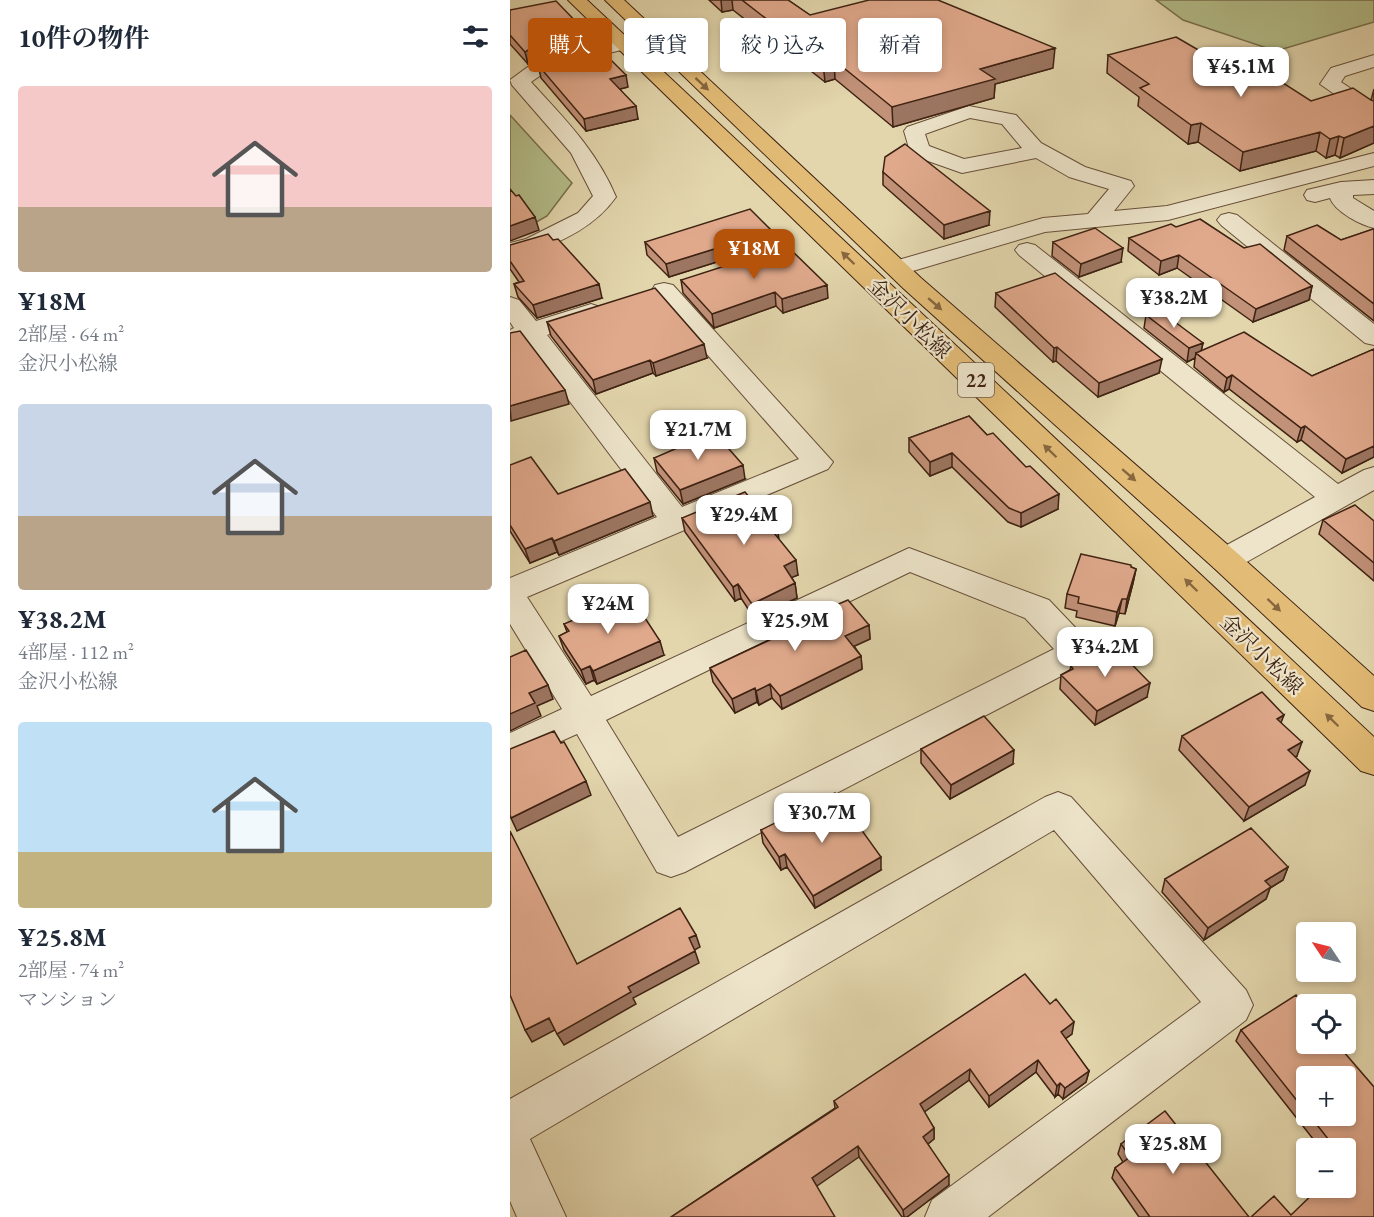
<!DOCTYPE html>
<html lang="ja">
<meta charset="utf-8">
<style>
:root{--surface:#fff;--page:#f2f2f3;--text:#1f2937;--muted:#747a83;--accent:#b45309}
body{margin:0;font-family:"EB Garamond","Noto Serif JP",serif;background:var(--page);color:var(--text);height:100vh;display:flex;flex-direction:column;font-size:22px;white-space:nowrap}
*{box-sizing:border-box;margin:0}
p{font-size:20px;color:var(--muted)}
.icon{flex:none;width:33px;height:33px;fill:none;stroke:currentColor;stroke-width:2;stroke-linecap:round;stroke-linejoin:round}
.map{position:relative;flex:1;overflow:hidden}
.sheet{display:flex;flex-direction:column;background:var(--surface);width:510px}
.sheet>*{flex:none}
.banner{position:absolute;left:18px;top:18px;width:570px;height:54px;display:flex;gap:12px}
.needle{width:39px;rotate:305deg}
.fabs{position:absolute;left:786px;top:922px;display:grid;gap:12px}
.fabs a{display:grid;place-items:center;width:60px;height:60px;border-radius:6px;background:var(--surface);box-shadow:0 3px 9px #0003;font-size:30px}
.price{position:absolute;translate:-50% -51px;padding:0 14px;border-radius:12px;background:#fff;color:#222;font-size:20px;line-height:39px;filter:drop-shadow(0 2px 3px #0008)}
.price::after{content:'';position:absolute;left:50%;top:36px;width:18px;height:14px;margin-left:-9px;background:inherit;clip-path:polygon(0 0,100% 0,50% 100%)}
.price.active{background:var(--accent);color:#fff}
ul{padding:0;list-style:none}
li{display:grid;align-content:center;gap:12px;height:318px;padding:0 18px}
li span{display:grid;place-items:center;height:186px;border-radius:6px;color:#555}
li>.icon{margin-inline-start:auto}
span .icon{width:108px;height:108px;fill:#fffc;stroke-width:1}
li b{font-size:26px}
h2{display:flex;justify-content:space-between;align-items:center;height:72px;padding:0 18px;font-size:26px}
.pill{padding:0 21px;border-radius:6px;background:var(--surface);box-shadow:0 3px 9px #0003;font-size:21px;line-height:54px}
.pill.active{background:var(--accent);color:#fff}
main{display:flex;flex:1;min-height:0}
.map>svg:first-child{display:block}
</style>
<main>
<section class="sheet">
<h2>10件の物件<svg class="icon" aria-label="filters" viewBox="0 0 24 24"><path d="M4 7h16M4 17h16"/><circle cx="9" cy="7" r="2"/><circle cx="15" cy="17" r="2"/></svg></h2>
<ul>
<li><span style="background:linear-gradient(#f6c9c9 65%,#b9a48a 0)"><svg class="icon" aria-label="home" viewBox="0 0 24 24"><path d="M3 11l9-7 9 7M6 9v11h12V9"/></svg></span><div><b>¥18M</b><p>2部屋 · 64 m²</p><p>金沢小松線</p></div></li>
<li><span style="background:linear-gradient(#c9d6e8 60%,#b9a48a 0)"><svg class="icon" aria-label="home" viewBox="0 0 24 24"><path d="M3 11l9-7 9 7M6 9v11h12V9"/></svg></span><div><b>¥38.2M</b><p>4部屋 · 112 m²</p><p>金沢小松線</p></div></li>
<li><span style="background:linear-gradient(#bfe0f5 70%,#c2b280 0)"><svg class="icon" aria-label="home" viewBox="0 0 24 24"><path d="M3 11l9-7 9 7M6 9v11h12V9"/></svg></span><div><b>¥25.8M</b><p>2部屋 · 74 m²</p><p>マンション</p></div></li>
</ul>
</section>
<div class="map">
<svg width="864" height="1217" viewBox="0 0 864 1217">
<rect width="100%" height="100%" fill="#e3d6ad"/>
<filter id="stains"><feTurbulence type="fractalNoise" baseFrequency=".00333" numOctaves="4"/><feColorMatrix values="0 0 0 0 .2 0 0 0 0 .09 0 0 0 0 .02 0 0 0 .5 -.17"/></filter>
<radialGradient id="worn" r=".72"><stop offset=".6" stop-color="#630" stop-opacity="0"/><stop offset="1" stop-color="#630" stop-opacity=".3"/></radialGradient>
<!-- green -->
<path fill="#b4be8a" stroke="#79704e" stroke-width="1.5" d="M646 0H864V22L766 51 673 20Z
M0 115 62 183 37 216 23 224 0 197Z"/>
<g fill="none" stroke-linecap="round" stroke-linejoin="round">
<!-- minor casing -->
<g stroke="#674f39" stroke-width="2">
<path id="minor" d="M113 38 120 40 122 44 120 48 44 66 21 82C54 118 87 151 106 197 82 231 40 248 0 258V243L16 239 68 213 83 196 61 153 2 85 0 80 30 58Z
M864 55V67L835 76 831 82 864 104V119L857 117 810 84 821 68Z
M459 106 506 115 531 143 575 167 621 181 624 186 604 211 657 206 864 153V166L658 220 535 232 396 273 387 275 378 273 375 268 378 263 533 218 578 214 599 189 559 177 526 158 452 173 401 155 394 131 397 127ZM460 118 492 124 512 148 454 159 419 146 415 134Z
M864 180V194L843 195V198L864 211V228C851 225 825 212 820 198L805 202 797 200 794 195 797 190 831 182Z
M719 213 727 215 864 324V345L855 343 711 225 707 220 711 215Z
M517 243 525 245 828 484 854 470 864 467V490L726 568 715 571 704 568 699 560 704 552 805 497 509 255 505 250 509 245Z
M154 283 163 285 323 462 318 469 17 597 81 696 399 548 539 600 580 643 585 652 580 661 175 872 161 877 147 872 67 734 0 764V733L52 709 0 624V578L147 517 15 342 0 346V330L4 328 0 322V297L9 300 26 321 81 304 90 307 94 312 90 317 37 335 172 507 289 459 145 295 142 290 145 285ZM400 572 515 618 544 649 168 837 96 720Z
M548 792 561 797 736 990 743 1005 736 1020 478 1217H415L422 1200 691 1002 544 830 20 1139 56 1217H7L0 1201V1099L535 797Z"/>
</g>
<!-- major casing -->
<g stroke="#3e2212" stroke-width="2">
<path id="major" d="M58 0H77L864 737V775L851 771Z
M95 0H114L411 278 726 552 864 676V711L852 707 704 568 393 288Z"/>
</g>
<!-- minor -->
<use href="#minor" fill="#ede4ca" fill-rule="evenodd"/>
<!-- major -->
<use href="#major" fill="#e2bb76" fill-rule="evenodd"/>
</g>
<!-- wall -->
<path fill="#c19178" stroke="#3e2212" stroke-width="1.5" fill-rule="evenodd" d="M199 0H278L300 15 543 68 485 84 484 98 383 127 325 79 315 82 223 10 212 12Z
M0 10 79 44 29 56 18 64 0 44Z
M598 55 721 69 801 101 862 100H861L864 89V143L830 158 825 155 816 158 806 151 730 171 688 142 678 144 628 106 629 97 597 73Z
M28 65 118 87 110 89 128 119 76 131 31 78Z
M373 172 479 225 434 239 373 185Z
M666 227 802 286 799 300 743 322 667 268 649 275 618 251 619 238Z
M864 229V321L774 250 777 236 831 240Z
M135 242 264 244 159 277 137 255Z
M543 242 611 262 569 277 542 256Z
M0 245 92 298 27 318 8 297 4 284 9 282 0 269Z
M171 280 318 298 273 313 266 306 204 328 173 293Z
M486 293 649 373 588 397 546 361 543 362 485 307Z
M636 315 693 343 691 351 802 376 864 349V457L832 473 791 440 787 442 719 389 714 392 684 367 685 358 677 362 634 328Z
M37 322 197 358 146 376 143 373 86 394 41 336Z
M459 416 548 509 511 527 498 522 442 467 420 476 399 452V438Z
M144 458 235 479 173 504 147 472Z
M0 465 48 494 143 516 49 555 47 552 20 563 0 531Z
M172 518 268 532 269 540 288 575 281 577 285 583 287 598 244 618 231 598 225 601 175 532Z
M813 520 864 521V581L809 534Z
M621 567 626 569 623 583 615 614 609 613 605 626 566 617 567 611 555 608 557 594Z
M305 614 359 625 360 639 344 646 351 656 352 669 272 709 262 698 249 705 247 702 225 713 203 682 200 668 261 639 259 628Z
M54 624 154 655 87 684 84 680 76 684 54 650 49 636 57 632Z
M561 666 637 697 585 725 550 689 551 675 560 670Z
M771 723 787 756 785 757 795 785 734 821 669 750 672 736Z
M411 749 503 764 440 799 411 763Z
M251 830 371 870 305 908 277 867 271 870 253 843Z
M778 867 773 880 760 888 756 899 694 940 652 892 655 879Z
M731 1030 864 1087V1217L781 1215 836 1188V1149H811L726 1041ZM796 1077 836 1116H796Z
M562 1034 555 1039 579 1071 576 1082 553 1099 548 1094 545 1097 526 1072 479 1107 459 1080 414 1112 424 1128V1139L418 1144 439 1185 397 1217H392L349 1157 161 1217 325 1108 324 1101Z
M611 1144 739 1217H629L602 1178 605 1168 613 1162 608 1154Z"/>
<!-- shaded-wall -->
<path fill="#9d7662" stroke="#3e2212" stroke-width="1.5" d="M211 0H222L223 10 212 12Z
M76 32 79 44 29 56 18 64 15 52 27 44Z
M545 48 543 68 485 84 484 98 383 127 382 107 470 69Z
M324 60 325 79 315 82 313 63Z
M116 75 118 87 102 91 100 79Z
M126 106 128 119 76 131 74 119Z
M691 123 688 142 678 144 681 125Z
M864 126V143L830 158 834 138Z
M810 132 806 151 730 171 733 152Z
M829 136 825 155 816 158 820 139Z
M480 211 479 225 434 239V225Z
M25 217 29 230 0 241V226Z
M262 231 264 244 159 277 156 264Z
M613 248 611 262 569 277 571 264Z
M669 255 667 268 649 275 651 261Z
M89 284 92 298 27 318 23 305Z
M317 285 318 298 273 313 272 299Z
M802 286 799 300 743 322 746 309Z
M265 292 266 306 204 328 202 314Z
M693 343 690 356 686 353 685 358 677 362 679 348Z
M194 344 197 358 146 376 143 363Z
M547 347 546 361 543 362 544 348Z
M652 359 649 373 588 397 589 383Z
M140 360 143 373 86 394 83 380Z
M722 375 719 389 714 392 717 378Z
M55 390 59 404 1 421 0 406Z
M795 426 791 440 787 442 791 428Z
M864 446V457L832 473 836 459Z
M442 453V467L420 476V462Z
M233 465 235 479 173 504 170 490Z
M549 494 548 509 511 527V513Z
M140 502 143 516 49 555 44 541Z
M42 538 47 552 20 563 15 549Z
M286 560 288 575 276 580 274 566Z
M626 569 623 583 615 614 617 599Z
M285 583 287 598 244 618 242 604Z
M228 584 231 598 225 601 223 587Z
M612 599 609 613 605 626 607 612Z
M359 625 360 639 336 650 335 636Z
M150 641 154 655 87 684 83 671Z
M351 656 352 669 272 709 270 696Z
M80 666 84 680 76 684 71 670Z
M640 683 637 697 585 725 587 711Z
M260 684 262 698 249 705 246 691Z
M38 685 43 699 27 706 31 716 0 731V714L19 693Z
M245 688 247 702 225 713 222 699Z
M774 715 769 728 767 719Z
M792 742 787 756 774 763 778 750Z
M504 750 503 764 440 799 441 785Z
M800 771 795 785 734 821 739 807Z
M76 781 81 795 7 831 1 818Z
M275 854 277 867 271 870 269 857Z
M371 857V870L305 908 303 896Z
M778 867 773 880 760 888 756 899 694 940 698 928 755 881Z
M186 935 190 947 183 951 179 938Z
M185 951 189 963 123 998 126 1004 54 1045 47 1034 118 987Z
M39 1018 45 1030 22 1042 15 1030Z
M564 1022 562 1034 549 1043 551 1032Z
M528 1060 526 1072 479 1107V1096Z
M460 1069 459 1080 410 1115V1104Z
M579 1071 576 1082 553 1099 555 1088Z
M550 1083 548 1094 545 1097 547 1086Z
M424 1128V1139L414 1147 413 1137Z
M348 1146 349 1157 304 1188 302 1178Z
M439 1175V1185L397 1217H394L393 1210Z"/>
<!-- building -->
<path fill="#e0a98c" stroke="#3e2212" stroke-width="1.5" d="M232 0H278L300 15 359 0H428L545 48 470 69 485 79 382 107 324 60 313 63Z
M46 1 76 32 27 44 15 52 0 35V10Z
M666 37 721 69 745 65 801 101 843 88 861 100 864 101V126L834 138 829 136 820 139 810 132 733 152 691 123 681 125 630 88 639 84 598 55Z
M87 46 116 75 100 79 126 106 74 119 28 65 42 56Z
M395 144 480 211 434 225 373 172 375 157Z
M0 189 6 196 9 195 25 217 0 226Z
M240 209 262 231 156 264 135 242Z
M690 219 734 248 750 244 802 286 746 309 669 255 651 261 619 238 661 224 666 227Z
M807 225 831 240 863 229H864V304L777 236Z
M585 228 613 248 571 264 543 242Z
M38 234 43 240 48 239 89 284 23 305 4 284 14 281 0 261V245Z
M277 246 317 285 272 299 265 292 202 314 171 280Z
M545 273 652 359 589 383 547 347 544 348 486 293Z
M145 288 194 344 143 363 140 360 83 380 37 322Z
M649 310 693 343 679 348 636 315Z
M10 331 55 390 0 406V333Z
M734 332 802 376 864 349V446L836 459 795 426 791 428 722 375 717 378 686 353Z
M459 416 477 435 483 433 516 467 520 466 549 494 511 513 499 508 442 453 420 462 399 438Z
M204 432 233 465 170 490 144 458Z
M21 457 48 494 115 469 140 502 44 541 42 538 15 549 0 525V465Z
M235 492 268 532 264 533 286 560 274 566 285 583 242 604 228 584 223 587 172 518Z
M845 505 864 521V563L813 520Z
M571 554 621 565V567L626 569 617 599H612L607 612 568 603 569 597 557 594Z
M120 595 150 641 83 671 80 666 71 670 49 636 59 631 54 624Z
M338 600 359 625 335 636 351 656 270 696 260 684 246 691 245 688 222 699 200 668 266 637 259 628 301 608 305 614Z
M602 644 640 683 587 711 551 675 563 669 561 666Z
M16 650 38 685 19 693 25 703 0 714V657Z
M752 692 774 715 767 719 792 742 778 750 800 771 739 807 672 736Z
M474 716 504 750 441 785 411 749Z
M44 731 51 743 54 742 76 781 1 818 0 815V749Z
M325 793 371 857 303 896 275 854 269 857 251 830Z
M741 828 778 867 755 881 761 887 698 928 655 879Z
M0 831 67 964 170 908 186 935 179 938 185 951 118 987 121 992 47 1034 39 1018 15 1030 0 995Z
M515 974 540 1004 546 999 564 1022 551 1032 579 1071 555 1088 550 1083 547 1086 528 1060 479 1096 460 1069 410 1104 424 1128 413 1137 439 1175 393 1210 348 1146 302 1178 325 1217H161L328 1107 324 1101Z
M786 995 796 1008V1044H827L864 1087V1217H741L764 1196 781 1215 809 1188H836V1149H826L800 1116H836V1077H796V1112L731 1030Z
M655 1111 739 1217H640L605 1168 620 1157 611 1144Z"/>
<!-- one-way arrows -->
<defs><path id="oneway-solid" d="M-6-.8H1V-3.2L6.5 0L1 3.2V.8H-6Z" transform="scale(1.5)"/></defs>
<g fill="#88673f">
<use href="#oneway-solid" transform="translate(192 84) rotate(43)"/>
<use href="#oneway-solid" transform="translate(338 258) rotate(-136)"/>
<use href="#oneway-solid" transform="translate(425 304) rotate(41)"/>
<use href="#oneway-solid" transform="translate(540 451) rotate(-136)"/>
<use href="#oneway-solid" transform="translate(619 475) rotate(41)"/>
<use href="#oneway-solid" transform="translate(681 585) rotate(-136)"/>
<use href="#oneway-solid" transform="translate(764 605) rotate(43)"/>
<use href="#oneway-solid" transform="translate(822 720) rotate(-136)"/>
</g>
<g text-anchor="middle" dominant-baseline="central" stroke-width="4.5" stroke-linejoin="round" paint-order="stroke">
<!-- shield labels -->
<rect fill="#ede4ca" stroke="#725c49" stroke-width="1.5" x="448" y="363" width="36" height="34" rx="4.5"/>
<g font-size="20" font-weight="bold" fill="#3e2212">
<text x="466" y="380">22</text>
</g>
<!-- street labels -->
<g font-size="21" fill="#3e2212" stroke="#ede4ca">
<text transform="translate(400 318) rotate(44)">金沢小松線</text>
<text transform="translate(752 654) rotate(44)">金沢小松線</text>
</g>
</g>
<rect width="100%" height="100%" filter="url(#stains)"/>
<rect width="100%" height="100%" fill="url(#worn)"/>
</svg>
<div class="fabs">
<a><svg class="needle" viewBox="-14 -14 28 28"><path d="M0-13l5 13h-10z" fill="#e53935"/><path d="M0 13l5-13h-10z" fill="#747a83"/></svg></a>
<a><svg class="icon" aria-label="locate" viewBox="0 0 24 24"><circle cx="12" cy="12" r="6"/><path d="M12 2v4M12 18v4M2 12h4M18 12h4"/></svg></a>
<a>+</a>
<a>−</a>
</div>
<b class="price" style="left:731px;top:98px">¥45.1M</b>
<b class="price active" style="left:244px;top:280px">¥18M</b>
<b class="price" style="left:664px;top:329px">¥38.2M</b>
<b class="price" style="left:188px;top:461px">¥21.7M</b>
<b class="price" style="left:234px;top:546px">¥29.4M</b>
<b class="price" style="left:98px;top:635px">¥24M</b>
<b class="price" style="left:285px;top:652px">¥25.9M</b>
<b class="price" style="left:595px;top:678px">¥34.2M</b>
<b class="price" style="left:312px;top:844px">¥30.7M</b>
<b class="price" style="left:663px;top:1175px">¥25.8M</b>
<div class="banner">
<a class="pill active">購入</a>
<a class="pill">賃貸</a>
<a class="pill">絞り込み</a>
<a class="pill">新着</a>
</div>
</div>
</main>
